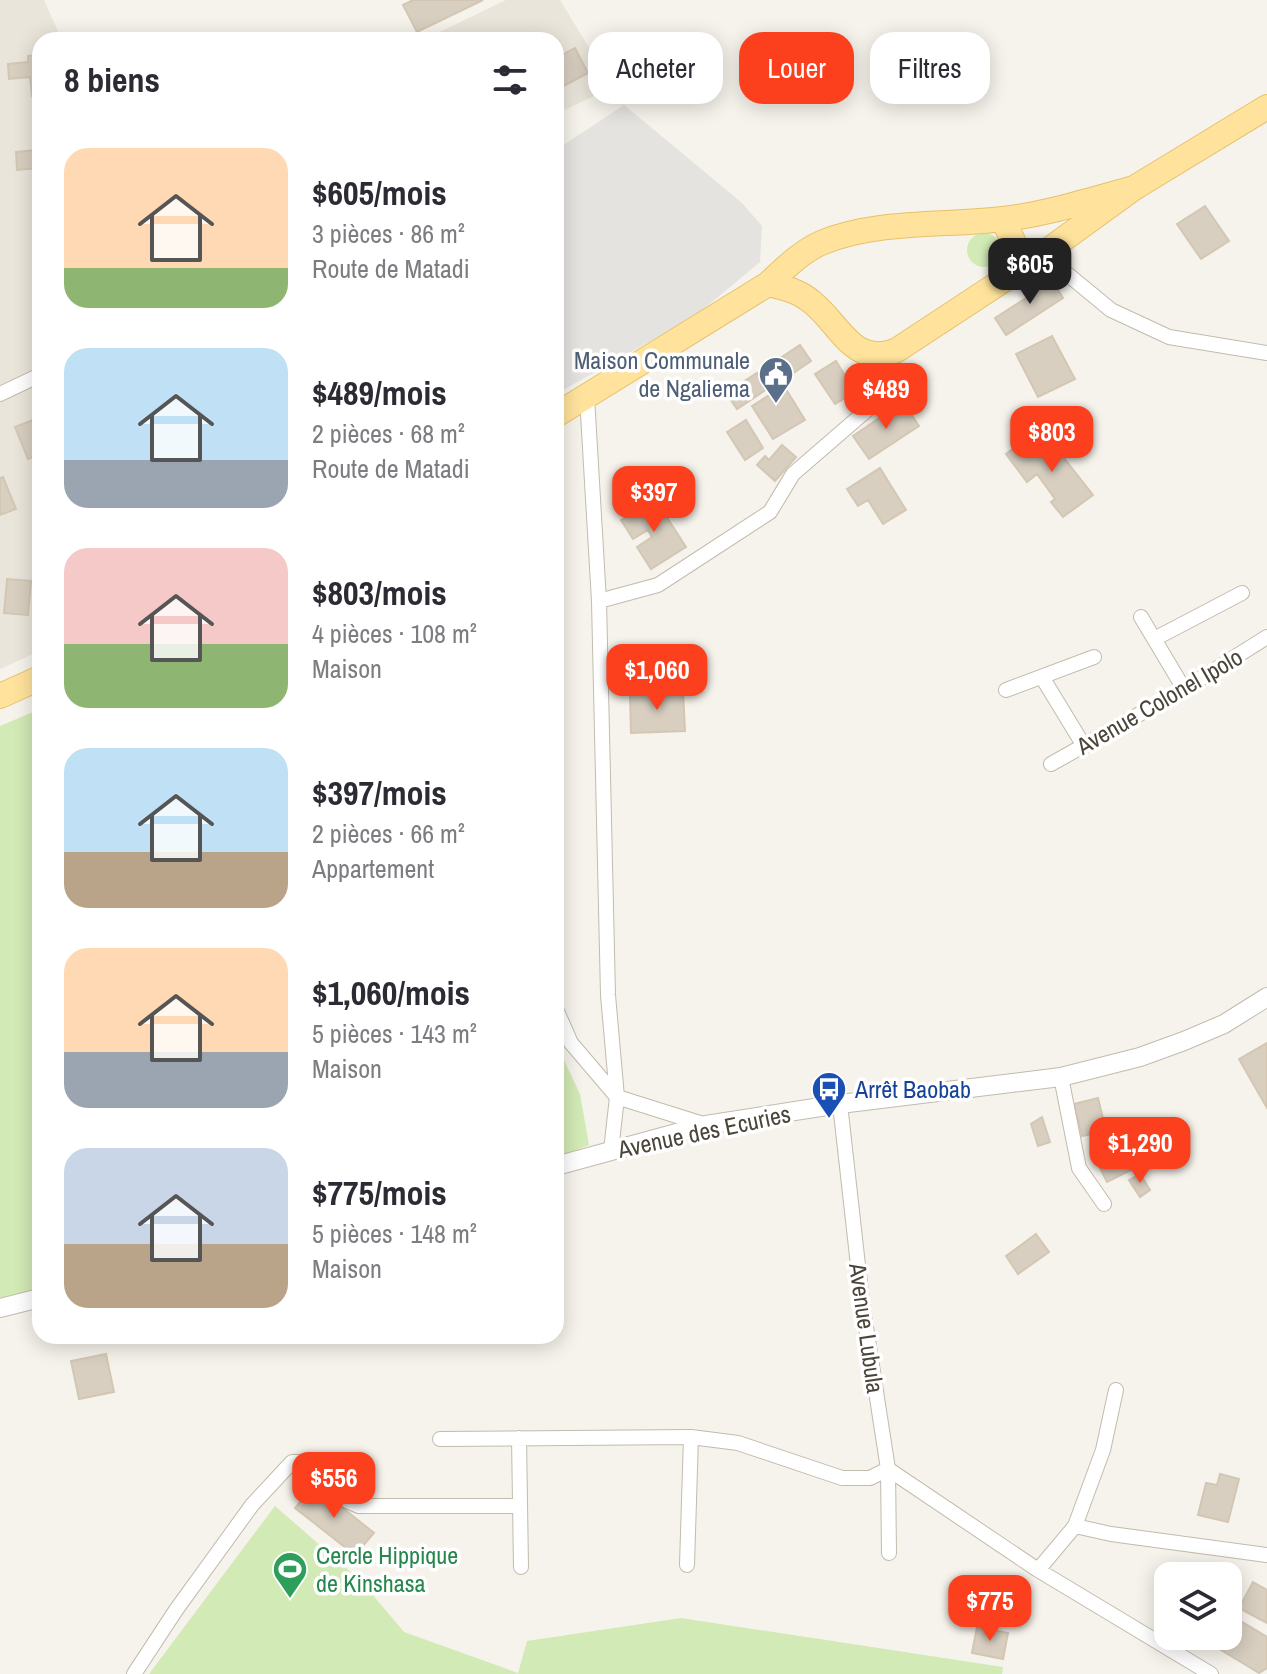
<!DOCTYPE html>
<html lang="fr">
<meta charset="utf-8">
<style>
:root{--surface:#fff;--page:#f7f7f7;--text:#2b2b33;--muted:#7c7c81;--accent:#fc3f1d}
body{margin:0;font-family:"Archivo Narrow",sans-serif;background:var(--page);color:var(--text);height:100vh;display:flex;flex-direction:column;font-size:30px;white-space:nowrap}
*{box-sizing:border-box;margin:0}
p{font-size:26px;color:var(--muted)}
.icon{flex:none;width:44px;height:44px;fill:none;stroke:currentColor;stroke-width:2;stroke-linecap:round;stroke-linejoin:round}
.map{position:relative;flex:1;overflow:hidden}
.panel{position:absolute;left:32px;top:32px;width:532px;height:1312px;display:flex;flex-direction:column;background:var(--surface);border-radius:24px;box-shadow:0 4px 20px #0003}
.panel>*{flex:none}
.guide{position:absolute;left:588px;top:32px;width:558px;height:72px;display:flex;gap:16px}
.fabs{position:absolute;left:1154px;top:1562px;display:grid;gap:16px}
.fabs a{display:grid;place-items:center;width:88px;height:88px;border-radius:16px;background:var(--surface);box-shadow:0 4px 20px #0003;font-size:40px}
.price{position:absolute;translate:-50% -68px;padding:0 18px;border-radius:16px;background:var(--accent);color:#fff;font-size:26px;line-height:52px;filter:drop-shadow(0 2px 4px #0008)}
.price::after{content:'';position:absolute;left:50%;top:48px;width:24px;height:18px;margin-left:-12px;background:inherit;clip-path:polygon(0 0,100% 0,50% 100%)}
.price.selected{background:#222;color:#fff}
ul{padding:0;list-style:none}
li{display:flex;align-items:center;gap:24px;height:200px;padding:0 32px}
li span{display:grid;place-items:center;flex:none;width:224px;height:160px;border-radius:24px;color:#555}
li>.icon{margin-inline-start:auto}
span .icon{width:96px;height:96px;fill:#fffc;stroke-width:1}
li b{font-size:34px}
h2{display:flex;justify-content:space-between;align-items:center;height:96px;padding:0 32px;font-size:34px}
.tag{padding:0 28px;border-radius:24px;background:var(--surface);box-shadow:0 4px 20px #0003;font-size:28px;line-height:72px}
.tag.selected{background:var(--accent);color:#fff}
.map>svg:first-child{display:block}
</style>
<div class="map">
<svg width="1267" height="1674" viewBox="0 0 1267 1674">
<rect width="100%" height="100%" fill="#f6f3ec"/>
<!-- residential -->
<path fill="#eae5da" d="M0 0H44L62 40H40V651L0 669Z
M506 0H560L613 87 556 114V40H423Z"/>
<!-- green -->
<path fill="#d2eab5" d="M967 250a17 17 0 1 1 34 0a17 17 0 1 1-34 0Z
M40 709V1289L0 1298V726Z
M556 1043 580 1094 589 1145 556 1158Z
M275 1506 361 1581 404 1632 518 1673 527 1641 681 1618 1003 1667 1002 1674H149Z"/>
<!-- parking -->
<path fill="#e5e3e0" d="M624 105 742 203 762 226 760 262 695 316 556 394V150Z"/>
<!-- building -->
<path fill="#d8cfc1" stroke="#d3c7b4" stroke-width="2" d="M413 0H483L417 32 403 5Z
M575 48 588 73 556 90V58Z
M40 55V95L32 96 30 77 9 79 8 64 28 62V56Z
M36 134H40L38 175V168L17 170 16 152 38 150Z
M1205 206 1229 241 1201 259 1177 224Z
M1047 273 1063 298 1006 335 995 318 1045 286 1040 277Z
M1052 336 1075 379 1038 397 1016 354Z
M800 345 811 361 780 382 770 365Z
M836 361 855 392 835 404 815 374Z
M757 373 767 389 737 409 726 393Z
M784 386 805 420 773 439 752 406Z
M903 402 919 426 869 459 853 436Z
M38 418 40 454 28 459 15 427Z
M746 420 763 448 745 460 727 432Z
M1046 435 1093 495 1063 517 1051 502 1055 499 1037 474 1027 482 1006 454 1018 445 1023 452Z
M782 445 796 457 775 481 757 465 765 456 769 460Z
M880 468 906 510 883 524 868 500 858 506 847 489Z
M3 477 16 509 0 515V478Z
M655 499 686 547 651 569 637 547 652 537 648 530 633 539 621 520Z
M7 579 31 581 28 615 4 613Z
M683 691 685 731 631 733 630 693Z
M1267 1043V1108L1239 1059Z
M1098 1098 1106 1131 1082 1136 1074 1104Z
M1042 1117 1050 1142 1038 1146 1031 1124Z
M1125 1146 1135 1168 1107 1182 1096 1160Z
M1140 1174 1150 1190 1140 1197 1129 1180Z
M1036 1234 1049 1252 1018 1274 1006 1256Z
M106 1354 114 1392 79 1399 71 1361Z
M1220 1474 1239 1479 1228 1522 1198 1515 1206 1483 1217 1485Z
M314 1485 374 1533 355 1555 295 1508Z
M1253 1582 1267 1590V1623L1239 1608Z
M1234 1617 1267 1637V1668L1259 1673 1216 1647 1222 1636H1228V1626Z
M977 1627 1008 1633 1003 1659 972 1653Z"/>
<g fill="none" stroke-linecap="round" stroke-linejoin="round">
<!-- minor casing -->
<g stroke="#c2bbae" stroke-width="16">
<path id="minor" d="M1043 254 1111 310 1169 337 1267 353
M0 394 40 375
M587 397 599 601 608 995 617 1097 611 1151
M599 601 658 585 770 512 793 474 867 410 878 388 883 356
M1141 617 1184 689
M1156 638 1242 593
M1042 677 1084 746
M1006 690 1094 657
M1051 764 1184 689 1267 637
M556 1009 571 1043 617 1097 706 1125
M1061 1077 1079 1168 1104 1204
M840 1104 862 1301 888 1469 889 1553
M519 1438 521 1567
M440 1439 691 1437 738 1443 842 1478H870L888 1469 1038 1570 1211 1674
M1075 1526 1103 1450 1116 1390
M687 1565 691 1437
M1038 1570 1075 1526 1111 1534 1267 1555
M134 1674 176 1610 252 1505 292 1462H302L347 1501 359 1506H520"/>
</g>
<!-- tertiary casing -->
<g stroke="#c2bbae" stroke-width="20">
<path id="tertiary" d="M556 1166 706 1125 840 1104 1061 1077 1140 1057 1184 1041 1224 1024 1267 997
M0 1308 40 1298"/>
</g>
<!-- primary casing -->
<g stroke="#e6c16a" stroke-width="26">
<path id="primary" d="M1003 219 1024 265
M768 284C786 288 799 291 813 303 841 326 854 368 897 350L1043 254 1134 188 1267 107
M556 415 768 284C784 269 801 252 821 243 874 220 946 226 1003 219 1047 214 1091 200 1134 188
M0 696 40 678"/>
</g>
<!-- minor -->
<use href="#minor" stroke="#fff" stroke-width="14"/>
<!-- tertiary -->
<use href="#tertiary" stroke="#fff" stroke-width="18"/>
<!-- primary -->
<use href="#primary" stroke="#ffe39c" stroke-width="24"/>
</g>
<!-- icons -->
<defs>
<g id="civic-pin" transform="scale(1.8)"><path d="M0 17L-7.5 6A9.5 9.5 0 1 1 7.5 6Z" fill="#5c6f8a" stroke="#fff"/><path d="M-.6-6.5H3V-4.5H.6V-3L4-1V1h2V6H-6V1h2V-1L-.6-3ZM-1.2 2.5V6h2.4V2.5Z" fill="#fff"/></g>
<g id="bus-pin" transform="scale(1.8)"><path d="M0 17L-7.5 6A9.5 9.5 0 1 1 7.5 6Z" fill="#1a4fb4" stroke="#fff"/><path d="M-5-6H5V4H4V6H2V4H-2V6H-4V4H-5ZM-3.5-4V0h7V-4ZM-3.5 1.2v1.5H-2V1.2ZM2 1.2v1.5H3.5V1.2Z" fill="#fff"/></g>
<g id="stadium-pin" transform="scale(1.8)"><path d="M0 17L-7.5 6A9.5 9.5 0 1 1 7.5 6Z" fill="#2e9e5b" stroke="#fff"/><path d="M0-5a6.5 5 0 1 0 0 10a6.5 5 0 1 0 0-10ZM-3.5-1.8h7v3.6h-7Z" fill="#fff"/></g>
</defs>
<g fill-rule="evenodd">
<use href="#civic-pin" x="776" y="374"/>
<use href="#bus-pin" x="829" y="1089"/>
<use href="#stadium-pin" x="290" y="1569"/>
</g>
<g text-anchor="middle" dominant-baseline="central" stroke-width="7" stroke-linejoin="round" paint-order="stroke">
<!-- service labels -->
<g font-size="24" fill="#4e5e75" stroke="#fff" text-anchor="end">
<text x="750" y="360">Maison Communale<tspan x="750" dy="28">de Ngaliema</tspan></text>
</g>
<!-- street labels -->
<g font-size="24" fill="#4b4439" stroke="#fff">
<text transform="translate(1159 701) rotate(-30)">Avenue Colonel Ipolo</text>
<text transform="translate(704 1131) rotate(-12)">Avenue des Ecuries</text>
<text transform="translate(867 1328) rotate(82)">Avenue Lubula</text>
</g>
<!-- transit labels -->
<g font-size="24" fill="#164399" stroke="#fff" text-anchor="start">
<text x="855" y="1089">Arrêt Baobab</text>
</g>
<!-- leisure labels -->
<g font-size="24" fill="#27864d" stroke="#fff" text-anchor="start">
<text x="316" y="1555">Cercle Hippique<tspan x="316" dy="28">de Kinshasa</tspan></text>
</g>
</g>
</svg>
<div class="fabs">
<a><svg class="icon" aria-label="layers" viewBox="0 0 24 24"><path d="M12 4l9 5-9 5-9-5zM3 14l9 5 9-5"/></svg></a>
</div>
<b class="price selected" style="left:1030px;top:306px">$605</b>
<b class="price" style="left:886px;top:431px">$489</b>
<b class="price" style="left:1052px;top:474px">$803</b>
<b class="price" style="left:654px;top:534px">$397</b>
<b class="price" style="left:657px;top:712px">$1,060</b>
<b class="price" style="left:1140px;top:1185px">$1,290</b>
<b class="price" style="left:334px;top:1520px">$556</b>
<b class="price" style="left:990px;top:1643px">$775</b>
<div class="guide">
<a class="tag">Acheter</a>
<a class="tag selected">Louer</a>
<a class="tag">Filtres</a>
</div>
<section class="panel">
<h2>8 biens<svg class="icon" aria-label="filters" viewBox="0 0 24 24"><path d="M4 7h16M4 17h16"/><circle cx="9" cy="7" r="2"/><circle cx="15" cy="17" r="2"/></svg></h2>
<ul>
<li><span style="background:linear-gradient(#ffd9b3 75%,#8fb573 0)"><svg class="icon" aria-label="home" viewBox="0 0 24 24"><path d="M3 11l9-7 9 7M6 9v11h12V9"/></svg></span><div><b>$605/mois</b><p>3 pièces · 86 m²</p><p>Route de Matadi</p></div></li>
<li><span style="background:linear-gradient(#bfe0f5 70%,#9aa5b1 0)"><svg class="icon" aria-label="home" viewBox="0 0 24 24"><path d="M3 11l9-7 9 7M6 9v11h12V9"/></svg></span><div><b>$489/mois</b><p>2 pièces · 68 m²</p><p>Route de Matadi</p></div></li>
<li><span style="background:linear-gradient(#f6c9c9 60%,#8fb573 0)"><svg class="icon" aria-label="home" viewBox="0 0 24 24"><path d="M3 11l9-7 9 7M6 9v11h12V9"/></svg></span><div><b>$803/mois</b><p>4 pièces · 108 m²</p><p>Maison</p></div></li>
<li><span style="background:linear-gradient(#bfe0f5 65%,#b9a48a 0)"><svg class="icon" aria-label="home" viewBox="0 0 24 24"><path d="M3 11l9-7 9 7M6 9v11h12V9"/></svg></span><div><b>$397/mois</b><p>2 pièces · 66 m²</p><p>Appartement</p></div></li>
<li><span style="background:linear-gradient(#ffd9b3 65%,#9aa5b1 0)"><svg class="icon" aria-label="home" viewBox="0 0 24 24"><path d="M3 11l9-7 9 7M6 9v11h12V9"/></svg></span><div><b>$1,060/mois</b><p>5 pièces · 143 m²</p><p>Maison</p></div></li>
<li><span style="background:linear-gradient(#c9d6e8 60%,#b9a48a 0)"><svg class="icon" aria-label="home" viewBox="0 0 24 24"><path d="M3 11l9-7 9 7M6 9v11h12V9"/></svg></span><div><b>$775/mois</b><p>5 pièces · 148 m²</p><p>Maison</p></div></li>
</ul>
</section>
</div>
